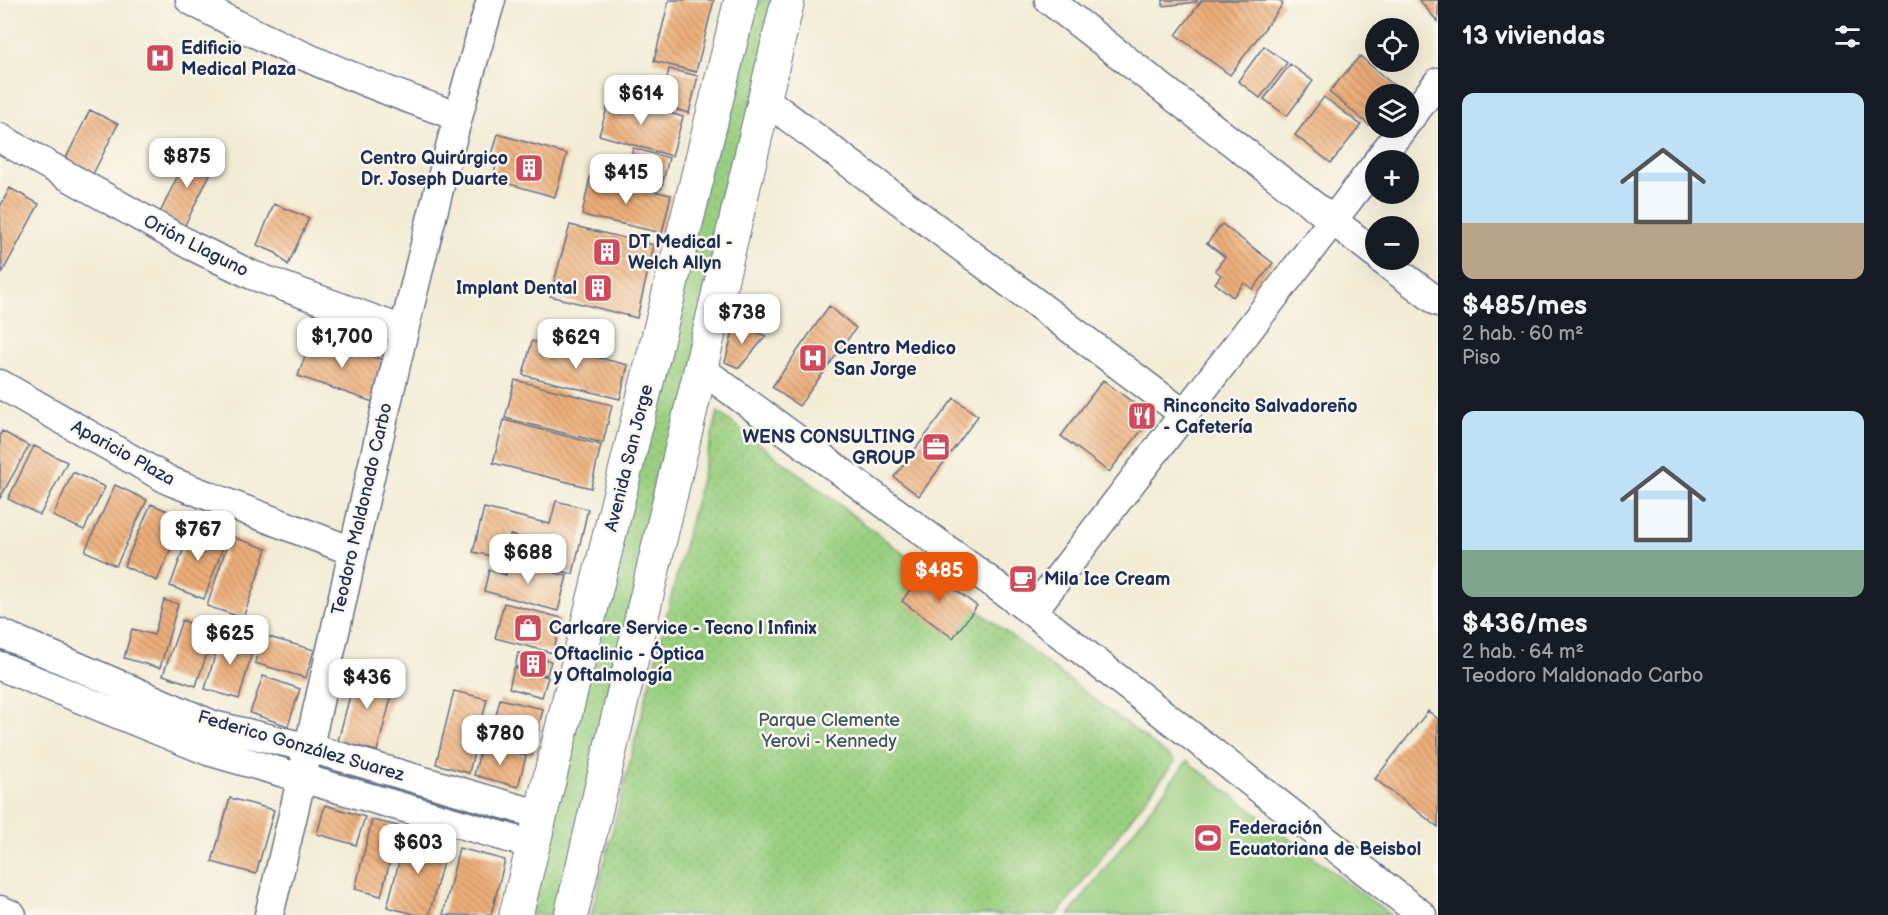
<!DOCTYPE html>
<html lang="es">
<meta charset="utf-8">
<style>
:root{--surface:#171b24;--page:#20242c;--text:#f1f3f6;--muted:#9ea1a6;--accent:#ea580c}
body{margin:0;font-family:"Balsamiq Sans",sans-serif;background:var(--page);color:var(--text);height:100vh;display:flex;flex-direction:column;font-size:22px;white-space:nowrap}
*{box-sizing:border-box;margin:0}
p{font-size:20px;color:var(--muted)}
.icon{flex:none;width:33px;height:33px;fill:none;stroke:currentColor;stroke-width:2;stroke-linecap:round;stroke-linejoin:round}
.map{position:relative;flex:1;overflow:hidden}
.details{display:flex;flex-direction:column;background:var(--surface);width:450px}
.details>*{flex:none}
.fabs{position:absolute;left:1365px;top:18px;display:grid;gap:12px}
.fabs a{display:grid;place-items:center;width:54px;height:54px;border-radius:50%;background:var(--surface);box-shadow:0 6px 24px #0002;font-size:30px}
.price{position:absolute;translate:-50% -51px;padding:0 14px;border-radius:12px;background:#fff;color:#222;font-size:20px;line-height:39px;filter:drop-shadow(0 2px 3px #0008)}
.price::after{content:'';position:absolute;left:50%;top:36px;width:18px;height:14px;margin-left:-9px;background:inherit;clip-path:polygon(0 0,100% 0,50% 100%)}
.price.active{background:var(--accent);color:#fff}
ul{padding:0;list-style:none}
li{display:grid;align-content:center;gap:12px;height:318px;padding:0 24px}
li span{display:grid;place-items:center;height:186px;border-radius:12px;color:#555}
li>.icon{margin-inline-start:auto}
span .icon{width:108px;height:108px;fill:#fffc;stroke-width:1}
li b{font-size:26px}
h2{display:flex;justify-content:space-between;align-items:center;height:72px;padding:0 24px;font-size:26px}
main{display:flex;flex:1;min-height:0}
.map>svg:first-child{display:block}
</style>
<main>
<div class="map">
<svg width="1438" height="915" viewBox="0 0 1438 915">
<defs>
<pattern id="park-dots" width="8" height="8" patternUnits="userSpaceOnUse" patternTransform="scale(1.5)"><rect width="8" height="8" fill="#9acf80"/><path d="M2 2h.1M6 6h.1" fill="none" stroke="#84b271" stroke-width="1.8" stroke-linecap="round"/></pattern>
<pattern id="building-back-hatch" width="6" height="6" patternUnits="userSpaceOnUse" patternTransform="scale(1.5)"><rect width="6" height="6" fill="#edae78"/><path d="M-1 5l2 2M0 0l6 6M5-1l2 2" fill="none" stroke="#bf8e66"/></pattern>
</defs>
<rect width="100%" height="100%" fill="#fbf7ec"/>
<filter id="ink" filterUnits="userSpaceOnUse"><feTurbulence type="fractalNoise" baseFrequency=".0167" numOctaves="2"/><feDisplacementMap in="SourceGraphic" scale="12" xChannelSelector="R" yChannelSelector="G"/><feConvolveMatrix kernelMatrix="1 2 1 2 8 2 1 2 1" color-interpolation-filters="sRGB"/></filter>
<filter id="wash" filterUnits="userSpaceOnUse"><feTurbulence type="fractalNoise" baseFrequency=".008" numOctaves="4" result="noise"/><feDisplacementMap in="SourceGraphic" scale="24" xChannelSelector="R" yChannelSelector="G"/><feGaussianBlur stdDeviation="1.35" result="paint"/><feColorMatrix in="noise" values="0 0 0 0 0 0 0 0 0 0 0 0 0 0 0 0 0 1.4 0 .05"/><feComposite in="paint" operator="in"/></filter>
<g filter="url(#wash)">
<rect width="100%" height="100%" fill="#f2ecd5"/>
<!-- grass -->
<path fill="#9acf80" stroke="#5a7f6f" stroke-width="1.5" d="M1187 761 1390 915H1069Z"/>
<!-- park -->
<path fill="url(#park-dots)" stroke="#5a7f6f" stroke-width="1.5" d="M739 0H788L571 915H516Z
M718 412 1175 761 1057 915H591Z"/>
<g id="blocks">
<!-- building -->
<path fill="url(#building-back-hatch)" d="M669 0H714L696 72 654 61Z
M1163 0H1197V2L1163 6Z
M1202 0H1278L1283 4 1230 75 1176 35Z
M1419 0H1438V22Z
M1264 46 1287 63 1260 98 1238 81Z
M1360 56 1399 90 1395 94H1376V118L1369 125 1329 92Z
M1290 64 1313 81 1287 116 1264 99Z
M669 69 698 76 689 113 661 105Z
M611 95 683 117 672 156 599 135Z
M1324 97 1361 125 1331 163 1295 135Z
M90 110 118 124 93 174 65 160Z
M498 134 567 154 555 197 492 179 499 157 492 155Z
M633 148 669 158 661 189 625 180Z
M189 152 215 164 184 227 159 215Z
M590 177 671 195 662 233 582 215Z
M10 188 39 204 2 273 0 207Z
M274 204 309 218 288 265 276 253 257 245Z
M1222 224 1273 263 1253 289 1244 283 1233 297 1215 283 1221 275 1215 270 1225 257 1207 243Z
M570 225 654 245 637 318 550 296Z
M829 306 856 328 799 406 772 387Z
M735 324 766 336 739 368 725 362Z
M312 336 386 361 373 402 298 376Z
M532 341 628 365 620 399 523 375Z
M515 380 612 405 603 443 505 418Z
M1103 380 1152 417 1109 472 1061 436Z
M954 398 978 416 919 496 894 477Z
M504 420 601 445 591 488 493 463Z
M2 431 29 446 0 498V435Z
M34 446 67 462 40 515 8 499Z
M73 472 105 487 84 530 53 516Z
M115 485 147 500 116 566 85 551Z
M556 501 588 509 573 574 542 567 547 543 510 535 505 559 473 552 484 508 550 524Z
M151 504 184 518 157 581 124 566Z
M192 526 226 539 204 599 170 586Z
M230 536 267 549 243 618 207 606Z
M510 560 567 576 558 611 484 591 489 570 506 575Z
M925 568 977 606 953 638 902 601Z
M164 600 178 604 160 668 124 658 132 629 154 635Z
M504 603 562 618 553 653 495 638Z
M182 620 214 632 196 686 163 675Z
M222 632 255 642 239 699 205 689Z
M262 635 314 650 306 678 255 663Z
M518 653 551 661 547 675 515 667Z
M514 668 548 677 542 697 509 688Z
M357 669 396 679 377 751 338 741Z
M263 676 300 689 288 726 250 713Z
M454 691 487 699 469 773 436 764Z
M500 699 543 709 532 755 489 744Z
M1428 711 1438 719V827L1375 779Z
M482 744 526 756 518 787 474 775Z
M230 798 274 810 256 874 212 862Z
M325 805 365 817 356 845 317 834Z
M372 820 399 826 381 896 355 889Z
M407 832 448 843 429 915H418L387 907Z
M459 848 505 860 491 915H443Z"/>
</g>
</g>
<g filter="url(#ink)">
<use href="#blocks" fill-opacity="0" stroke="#667188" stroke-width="1.5"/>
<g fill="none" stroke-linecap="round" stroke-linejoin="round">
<!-- street casing -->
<g stroke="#667188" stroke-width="31">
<path id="street" d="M190 0C276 47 365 84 457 116
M1049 0 1376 254
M764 99 1184 414
M1408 121 1438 82
M0 138 190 245 252 275 403 330
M1378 160 1403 128
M1382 260 1438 302
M700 368 1032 612 1422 915
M0 384 170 481 352 551
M1032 612 1376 164
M0 633 213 725 310 748 541 815
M0 666 208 751 533 845
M0 910 12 915
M269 915C344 610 402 301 491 0"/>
</g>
<!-- primary casing -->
<g stroke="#667188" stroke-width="35">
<path id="primary" d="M516 915 741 0
M571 915 788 0"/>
</g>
<!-- street -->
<use href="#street" stroke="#fff" stroke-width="28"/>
<!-- primary -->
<use href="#primary" stroke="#fff" stroke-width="33"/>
</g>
</g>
<!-- icons -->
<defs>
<g id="hospital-square" transform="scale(1.5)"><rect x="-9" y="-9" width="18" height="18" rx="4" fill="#d1495b" stroke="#fbf7ec"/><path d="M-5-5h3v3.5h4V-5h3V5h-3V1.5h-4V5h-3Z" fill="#fff"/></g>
<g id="building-square" transform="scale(1.5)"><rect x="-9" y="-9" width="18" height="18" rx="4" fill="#d1495b" stroke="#fbf7ec"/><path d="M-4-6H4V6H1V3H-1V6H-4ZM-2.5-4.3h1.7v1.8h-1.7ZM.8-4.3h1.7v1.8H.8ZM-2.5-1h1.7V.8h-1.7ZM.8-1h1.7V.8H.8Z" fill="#fff"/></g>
<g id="restaurant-square" transform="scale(1.5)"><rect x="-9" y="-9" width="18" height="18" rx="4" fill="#d1495b" stroke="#fbf7ec"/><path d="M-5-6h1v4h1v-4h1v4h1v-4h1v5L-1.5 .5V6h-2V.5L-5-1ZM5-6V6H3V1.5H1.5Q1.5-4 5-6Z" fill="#fff"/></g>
<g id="office-square" transform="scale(1.5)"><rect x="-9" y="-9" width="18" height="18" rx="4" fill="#d1495b" stroke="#fbf7ec"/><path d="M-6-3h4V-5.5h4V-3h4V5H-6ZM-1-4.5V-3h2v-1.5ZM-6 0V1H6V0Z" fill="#fff"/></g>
<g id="cafe-square" transform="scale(1.5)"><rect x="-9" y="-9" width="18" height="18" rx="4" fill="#d1495b" stroke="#fbf7ec"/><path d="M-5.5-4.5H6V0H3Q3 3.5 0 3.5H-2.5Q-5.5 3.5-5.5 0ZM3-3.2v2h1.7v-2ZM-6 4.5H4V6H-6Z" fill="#fff"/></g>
<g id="shop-square" transform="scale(1.5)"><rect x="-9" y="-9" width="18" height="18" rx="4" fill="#d1495b" stroke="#fbf7ec"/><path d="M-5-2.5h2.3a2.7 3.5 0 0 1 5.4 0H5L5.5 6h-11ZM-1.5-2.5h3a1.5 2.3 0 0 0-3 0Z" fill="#fff"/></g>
<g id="stadium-square" transform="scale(1.5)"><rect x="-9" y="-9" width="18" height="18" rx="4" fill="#d1495b" stroke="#fbf7ec"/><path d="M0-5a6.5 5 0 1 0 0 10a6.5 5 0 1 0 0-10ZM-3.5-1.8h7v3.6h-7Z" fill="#fff"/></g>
</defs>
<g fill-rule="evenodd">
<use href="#hospital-square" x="160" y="58"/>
<use href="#building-square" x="529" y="168"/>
<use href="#building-square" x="607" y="252"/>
<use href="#building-square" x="598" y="288"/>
<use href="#hospital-square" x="813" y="358"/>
<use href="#restaurant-square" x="1142" y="416"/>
<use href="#office-square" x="936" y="447"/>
<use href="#cafe-square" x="1023" y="579"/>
<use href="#shop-square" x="528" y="628"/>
<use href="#building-square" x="533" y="664"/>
<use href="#stadium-square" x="1208" y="838"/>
</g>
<g text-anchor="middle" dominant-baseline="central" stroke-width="5" stroke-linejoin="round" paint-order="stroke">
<!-- poi labels -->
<g font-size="18" font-weight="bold" fill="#1b2f5e" stroke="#fbf7ec" text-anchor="start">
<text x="181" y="48">Edificio<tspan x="181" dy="21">Medical Plaza</tspan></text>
<text x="508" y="158" text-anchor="end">Centro Quirúrgico<tspan x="508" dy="21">Dr. Joseph Duarte</tspan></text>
<text x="628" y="242">DT Medical -<tspan x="628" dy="21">Welch Allyn</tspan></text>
<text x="577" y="288" text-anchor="end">Implant Dental</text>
<text x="834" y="348">Centro Medico<tspan x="834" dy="21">San Jorge</tspan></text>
<text x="1163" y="406">Rinconcito Salvadoreño<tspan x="1163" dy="21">- Cafetería</tspan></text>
<text x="915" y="437" text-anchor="end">WENS CONSULTING<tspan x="915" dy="21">GROUP</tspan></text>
<text x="1044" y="579">Mila Ice Cream</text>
<text x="549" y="628">Carlcare Service - Tecno | Infinix</text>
<text x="554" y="654">Oftaclinic - Óptica<tspan x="554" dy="21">y Oftalmología</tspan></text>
<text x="1229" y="828">Federación<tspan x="1229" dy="21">Ecuatoriana de Beisbol</tspan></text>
</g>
<!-- street labels -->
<g font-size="18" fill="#1b2f5e" stroke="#fbf7ec">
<text transform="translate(196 246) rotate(27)">Orión Llaguno</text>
<text transform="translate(123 453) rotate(29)">Aparicio Plaza</text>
<text transform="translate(629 458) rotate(-76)">Avenida San Jorge</text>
<text transform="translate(362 509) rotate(-77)">Teodoro Maldonado Carbo</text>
<text transform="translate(301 746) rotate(16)">Federico González Suarez</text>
</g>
<!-- park labels -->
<g font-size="18" fill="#3b5766" stroke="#fbf7ec">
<text x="829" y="720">Parque Clemente<tspan x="829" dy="21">Yerovi - Kennedy</tspan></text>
</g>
</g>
</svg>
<div class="fabs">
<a><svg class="icon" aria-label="locate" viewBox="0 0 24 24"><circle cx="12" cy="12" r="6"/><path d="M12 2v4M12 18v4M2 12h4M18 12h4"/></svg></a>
<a><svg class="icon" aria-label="layers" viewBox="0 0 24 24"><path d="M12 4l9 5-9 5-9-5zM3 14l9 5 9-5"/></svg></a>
<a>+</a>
<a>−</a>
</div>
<b class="price" style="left:641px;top:126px">$614</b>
<b class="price" style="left:187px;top:189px">$875</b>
<b class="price" style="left:626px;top:205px">$415</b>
<b class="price" style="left:742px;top:345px">$738</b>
<b class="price" style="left:342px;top:369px">$1,700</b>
<b class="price" style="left:576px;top:370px">$629</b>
<b class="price" style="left:198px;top:562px">$767</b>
<b class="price" style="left:528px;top:585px">$688</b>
<b class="price active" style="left:939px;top:603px">$485</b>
<b class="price" style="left:230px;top:666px">$625</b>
<b class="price" style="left:367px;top:710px">$436</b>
<b class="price" style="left:500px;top:766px">$780</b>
<b class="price" style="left:418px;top:875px">$603</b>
</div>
<section class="details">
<h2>13 viviendas<svg class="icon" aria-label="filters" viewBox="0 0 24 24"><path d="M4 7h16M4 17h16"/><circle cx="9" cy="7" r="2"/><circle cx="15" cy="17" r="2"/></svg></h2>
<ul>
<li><span style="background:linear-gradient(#bfe0f5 70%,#b9a48a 0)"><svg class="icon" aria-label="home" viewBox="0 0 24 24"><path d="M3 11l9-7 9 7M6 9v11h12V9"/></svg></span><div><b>$485/mes</b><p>2 hab. · 60 m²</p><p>Piso</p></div></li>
<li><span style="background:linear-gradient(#bfe0f5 75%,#7fa58c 0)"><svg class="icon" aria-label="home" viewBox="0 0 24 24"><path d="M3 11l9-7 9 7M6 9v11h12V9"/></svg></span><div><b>$436/mes</b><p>2 hab. · 64 m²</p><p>Teodoro Maldonado Carbo</p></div></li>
</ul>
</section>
</main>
